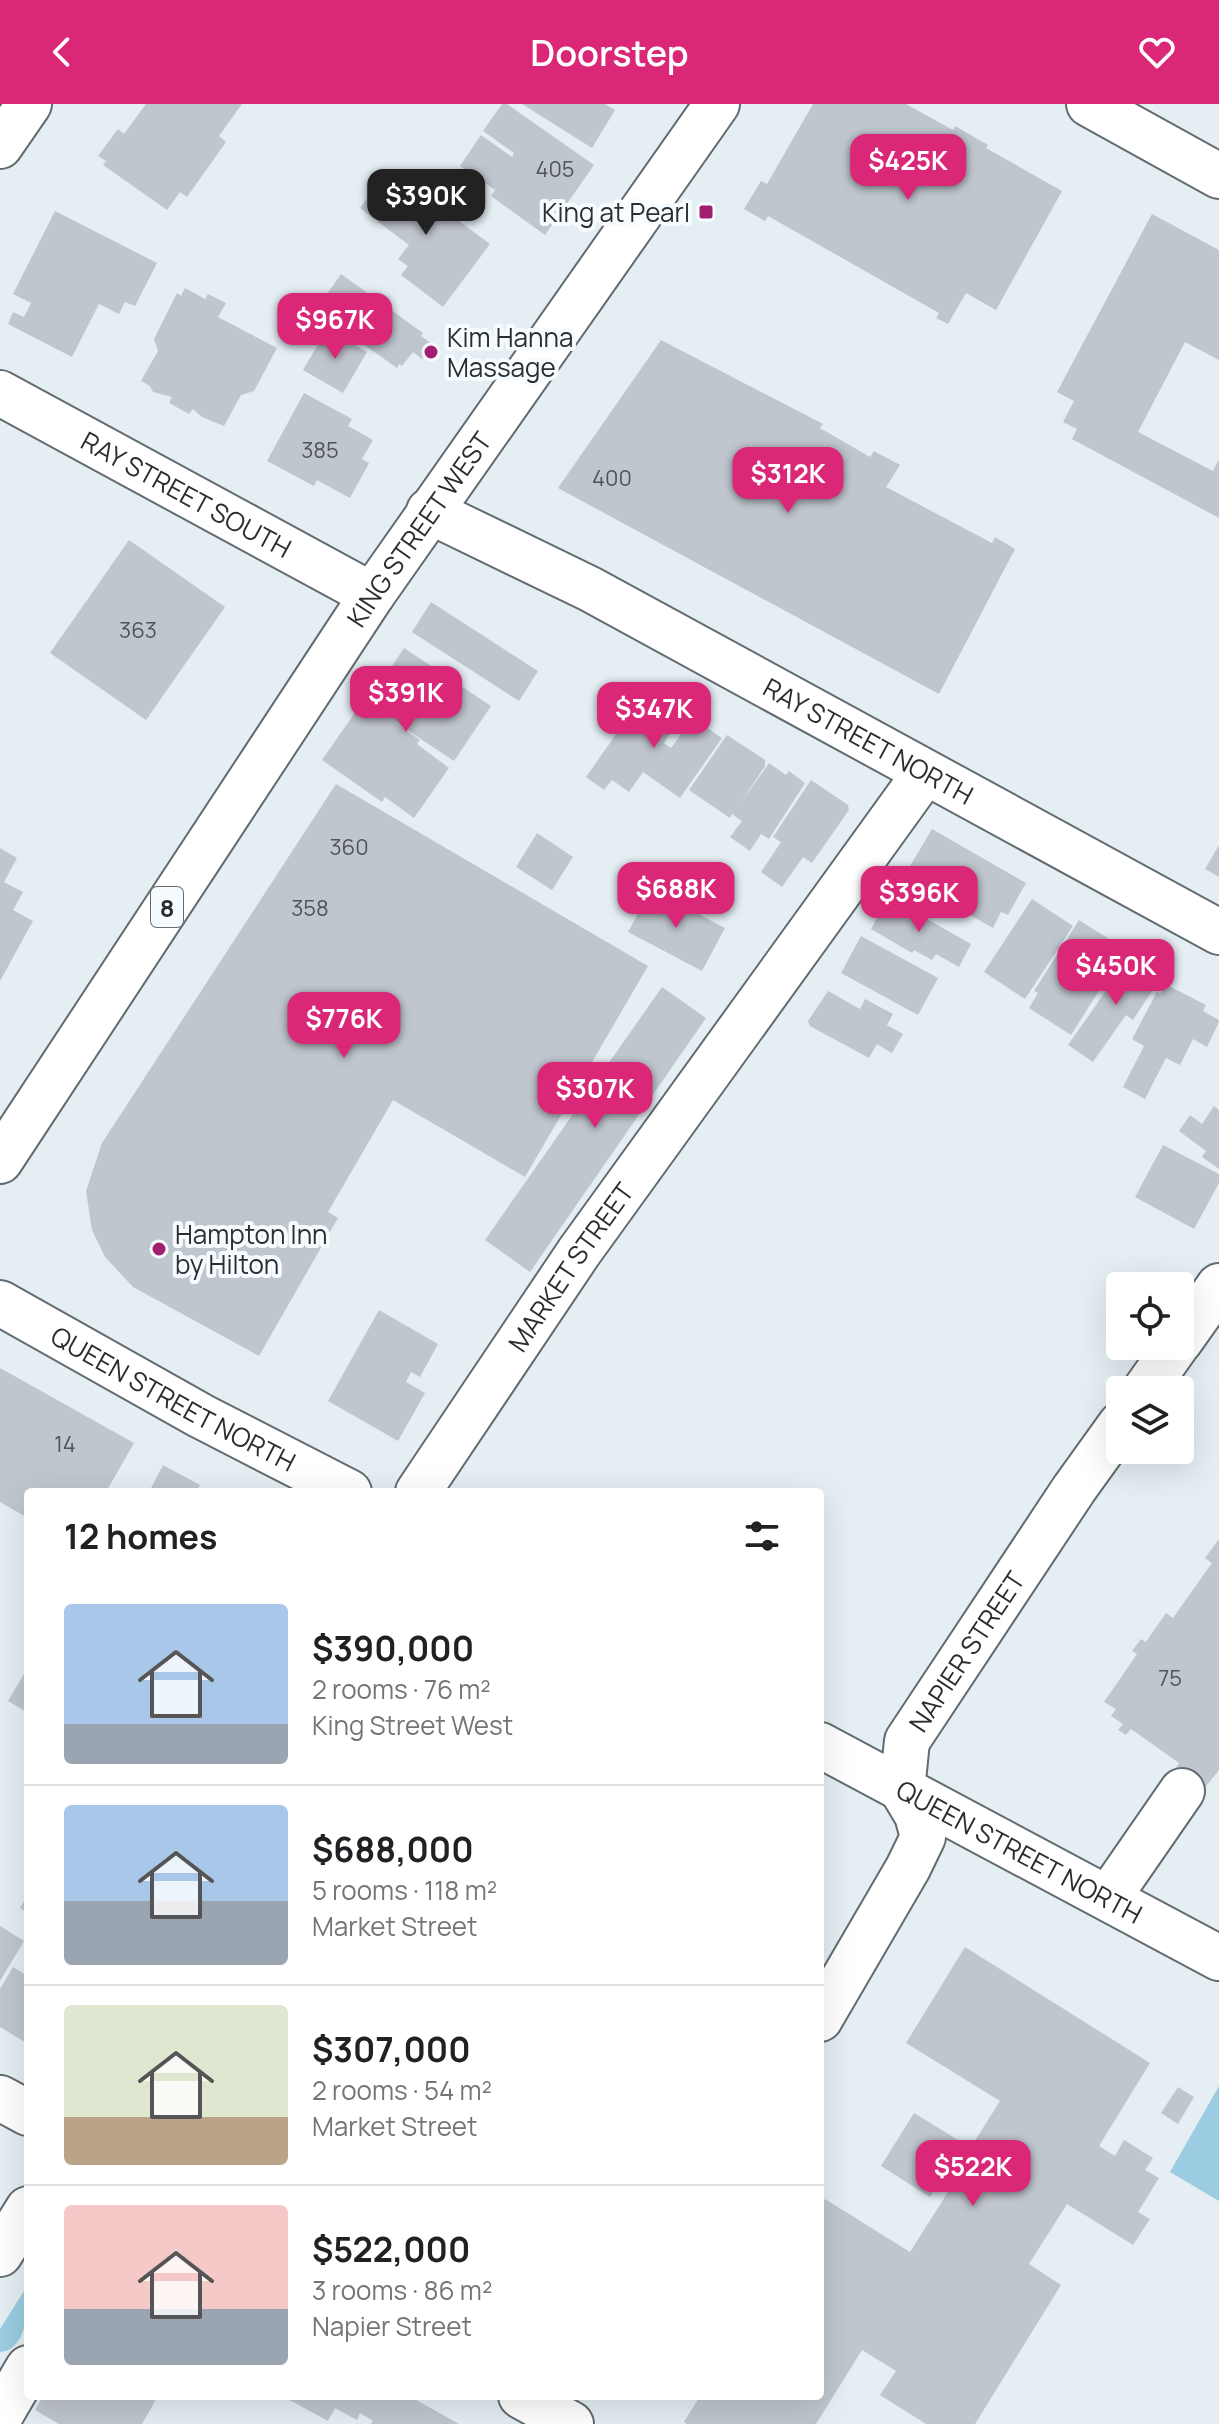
<!DOCTYPE html>
<meta charset="utf-8">
<style>
:root{--surface:#fff;--page:#f2f2f2;--text:#202124;--muted:#757577;--line:#e0e0e0;--accent:#db2777}
body{margin:0;font-family:Manrope,sans-serif;background:var(--page);color:var(--text);height:100vh;display:flex;flex-direction:column;font-size:30px;white-space:nowrap}
*{box-sizing:border-box;margin:0}
p{font-size:26px;color:var(--muted)}
.icon{flex:none;width:44px;height:44px;fill:none;stroke:currentColor;stroke-width:2;stroke-linecap:round;stroke-linejoin:round}
.map{position:relative;flex:1;overflow:hidden}
.side{position:absolute;left:24px;top:1384px;width:800px;height:912px;display:flex;flex-direction:column;background:var(--surface);border-radius:8px;box-shadow:0 8px 32px #0002}
.side>*{flex:none}
.buttons{position:absolute;left:1106px;top:1168px;display:grid;gap:16px}
.buttons a{display:grid;place-items:center;width:88px;height:88px;border-radius:8px;background:var(--surface);box-shadow:0 8px 32px #0002;font-size:40px}
.price{position:absolute;translate:-50% -68px;padding:0 18px;border-radius:16px;background:var(--accent);color:#fff;font-size:26px;line-height:52px;filter:drop-shadow(0 2px 4px #0008)}
.price::after{content:'';position:absolute;left:50%;top:48px;width:24px;height:18px;margin-left:-12px;background:inherit;clip-path:polygon(0 0,100% 0,50% 100%)}
.price.active{background:#222;color:#fff}
ul{padding:0;list-style:none}
li{display:flex;align-items:center;gap:24px;height:200px;padding:0 40px}
li+li{border-top:2px solid var(--line)}
li span{display:grid;place-items:center;flex:none;width:224px;height:160px;border-radius:8px;color:#555}
li>.icon{margin-inline-start:auto}
span .icon{width:96px;height:96px;fill:#fffc;stroke-width:1}
li b{font-size:34px}
h2{display:flex;justify-content:space-between;align-items:center;height:96px;padding:0 40px;font-size:34px}
header{display:flex;justify-content:space-between;align-items:center;height:104px;padding:0 40px;background:var(--accent);color:#fff;font-size:36px;font-weight:600}
.map>svg:first-child{display:block}
</style>
<header><svg class="icon" aria-label="back" viewBox="0 0 24 24"><path d="M15 5l-7 7 7 7"/></svg>Doorstep<svg class="icon" aria-label="heart" viewBox="0 0 24 24"><path d="M12 20l-8-8c-3-5 5-10 8-4 3-6 11-1 8 4z"/></svg></header>
<div class="map">
<svg width="1219" height="2320" viewBox="0 0 1219 2320">
<rect width="100%" height="100%" fill="#e4eef3"/>
<!-- green -->
<path fill="#9bcce1" d="M1219 1982V2097L1170 2068Z
M24 2187C31 2206 25 2247 0 2248V2225Z"/>
<!-- building -->
<path fill="#c0c6ce" d="M146 0H242L219 32 226 38 187 93 180 88 167 106 103 61 106 57 98 52 118 25 124 30Z
M502 0H507L594 61 545 131 491 92 495 86 460 62 481 31 512 53 514 49 483 27Z
M522 0H605L615 6 592 44Z
M813 0H906L953 26 955 22 988 41 986 44 1062 87 996 206 966 189 948 220 936 214 939 209 768 112 765 117 744 105 761 77 767 80Z
M389 65 490 140 443 203 401 171 408 162 398 155 409 141 360 104Z
M55 107 157 159 135 202 125 198 119 210 99 200 72 253 8 220 13 208 24 213 31 199 13 190Z
M1152 110 1219 146V256L1185 238 1138 328 1213 367 1219 355V414L1072 335 1077 325 1063 318 1074 297 1057 288Z
M341 170 423 229 421 232 432 240 422 255 413 248 402 262 399 260 397 264 339 223 337 227 313 210Z
M185 184 205 195 208 190 226 199 218 213 277 244 254 287 241 291 224 322 202 313 193 305 189 310 169 299 172 293 153 288 150 282 141 277 158 247 154 235 177 189 181 192Z
M327 225 367 248 343 289 303 266Z
M661 236 823 320 820 324 870 353 874 347 900 361 886 383 992 439 995 433 1015 445 939 590 558 384Z
M304 289 352 315 348 322 373 336 362 355 369 359 350 394 317 376 314 382 267 357Z
M129 436 225 503 146 616 50 549Z
M431 498 538 567 519 597 412 528Z
M404 544 491 602 454 657 383 610 420 636 417 640 449 664 414 714 385 693 382 698 322 656 363 597 367 600Z
M647 586 669 601 664 607 678 617 664 639 671 644 693 614 722 634 680 694 643 668 629 688 612 676 604 686 586 673Z
M727 631 765 656V662L741 699 769 659 786 671 789 667 805 679 769 735 761 730 750 747 730 733 742 717 732 710 730 714 689 686Z
M811 676 848 701 849 706 812 759 803 753 782 783 761 768 781 738 773 733Z
M336 680 648 862 525 1073 393 996 328 1108 338 1114 259 1252 133 1183 105 1153 92 1126 86 1087 102 1039Z
M932 725 1026 779 1008 811 1001 808 993 824 925 786 923 790 901 777Z
M537 729 573 753 552 786 516 763Z
M1219 741V773L1205 765Z
M0 744 17 754 4 778 23 788 13 806 33 817 0 877Z
M651 785 725 824 702 867 628 828Z
M888 793 971 840 959 863 936 850 932 856 914 846 912 849 871 825Z
M1032 795 1073 822 1025 895 984 868Z
M1079 816 1120 842 1094 882 1100 885 1071 931 1029 904 1038 889 1034 887Z
M861 832 938 874 918 911 841 869Z
M1131 851 1162 872 1133 916 1126 911 1093 958 1068 941Z
M1165 880 1206 901 1203 907 1219 916V918L1207 943 1193 935 1180 961 1166 954 1145 995 1123 983 1144 942 1132 935 1157 888 1160 890Z
M662 883 706 914 530 1168 485 1136Z
M828 887 860 905 865 895 893 910 887 921 903 930 892 949 877 940 869 954 810 922 808 917Z
M1214 1002 1219 1006V1065L1202 1053 1206 1047 1179 1027 1190 1011 1202 1020Z
M1163 1041 1219 1070V1079L1194 1125 1135 1093Z
M379 1206 438 1240 420 1273 411 1268 406 1278 425 1289 398 1337 328 1297Z
M0 1264 134 1339 106 1388H28V1414L0 1398Z
M163 1361 200 1381 196 1388H149Z
M1219 1435V1666L1195 1696 1168 1676 1179 1659 1131 1625 1126 1631 1118 1626 1123 1620 1111 1612 1116 1605 1104 1598 1137 1550 1132 1547 1141 1535 1146 1538 1166 1509 1173 1514 1212 1459 1205 1454Z
M28 1563V1609L8 1597Z
M28 1790V1809L20 1804Z
M0 1822 24 1837 0 1877Z
M965 1843 1150 1959 1099 2042 1115 2052 1124 2036 1153 2054 1145 2066 1159 2074 1138 2108 1150 2115 1133 2141 1067 2100 1029 2160 1061 2181 975 2320H926L880 2291 896 2267 862 2246 816 2320H687L684 2318 700 2292H820V2103L825 2095 910 2148 948 2088 937 2082 930 2093 881 2062 914 2009 963 2039 956 2050 964 2054 1000 1997 906 1939Z
M13 1863 28 1872V1940L0 1923V1885Z
M1178 1983 1194 1993 1178 2020 1161 2009Z
M43 2292H158L142 2320H59L35 2306Z
M282 2292H409L459 2320H371L373 2317 360 2309 357 2316 335 2304 328 2317Z"/>
<g fill="none" stroke-linecap="round" stroke-linejoin="round">
<!-- minor casing -->
<g stroke="#626b6f" stroke-width="48">
<g id="minor">
<path d="M1089 0 1219 72"/>
<path d="M0 42 29 0"/>
<path id="s1" d="M0 289 372 491"/>
<path id="s2" d="M429 407 590 485 1219 828"/>
<path d="M1180 1237 1219 1182"/>
<path d="M1145 1286 1176 1242"/>
<path id="s3" d="M418 1388 579 1148 925 669"/>
<path d="M1108 1794 1182 1687"/>
<path id="s4" d="M820 1915 908 1764 923 1733 917 1711 902 1686 907 1637 1074 1385 1120 1321"/>
<path d="M0 1994 28 2009"/>
<path d="M0 2150 28 2105"/>
<path d="M521 2292 571 2320"/>
<path d="M0 2312 28 2264"/>
</g>
</g>
<!-- major casing -->
<g stroke="#626b6f" stroke-width="48">
<g id="major">
<path id="s5" d="M0 1057 372 491 717 0"/>
<path id="s6" d="M0 1199 201 1312 349 1388"/>
<path id="s7" d="M820 1641 1219 1854"/>
</g>
</g>
<!-- minor -->
<use href="#minor" stroke="#fff" stroke-width="44"/>
<!-- major -->
<use href="#major" stroke="#fff" stroke-width="44"/>
</g>
<!-- markers -->
<g fill="#a11f6e" stroke="#f5fbfe" stroke-width="3">
<rect x="698" y="100" width="16" height="16" rx="4"/>
<circle cx="431" cy="248" r="8"/>
<circle cx="159" cy="1145" r="8"/>
</g>
<g text-anchor="middle" dominant-baseline="central" stroke-width="8" stroke-linejoin="round" paint-order="stroke">
<!-- number labels -->
<g font-size="22" fill="#505458">
<text x="555" y="65">405</text>
<text x="320" y="346">385</text>
<text x="612" y="374">400</text>
<text x="138" y="526">363</text>
<text x="349" y="743">360</text>
<text x="310" y="804">358</text>
<text x="65" y="1340">14</text>
<text x="1170" y="1574">75</text>
</g>
<!-- shield labels -->
<rect fill="#f5fbfe" stroke="#676c6e" stroke-width="2" x="151" y="783" width="32" height="40" rx="6"/>
<g font-size="24" font-weight="bold" fill="#2a2e30">
<text x="167" y="803">8</text>
</g>
<!-- poi labels -->
<g font-size="26" fill="#2a2e30" stroke="#f5fbfe" text-anchor="start">
<text x="690" y="108" text-anchor="end">King at Pearl</text>
<text x="447" y="233">Kim Hanna<tspan x="447" dy="30">Massage</tspan></text>
<text x="175" y="1130">Hampton Inn<tspan x="175" dy="30">by Hilton</tspan></text>
</g>
<!-- street labels -->
<g font-size="26" fill="#2a2e30" stroke="#f5fbfe">
<text stroke="none"><textPath href="#s1" startOffset="212">RAY STREET SOUTH</textPath></text>
<text stroke="none"><textPath href="#s5" startOffset="758">KING STREET WEST</textPath></text>
<text stroke="none"><textPath href="#s2" startOffset="496">RAY STREET NORTH</textPath></text>
<text stroke="none"><textPath href="#s3" startOffset="272">MARKET STREET</textPath></text>
<text stroke="none"><textPath href="#s6" startOffset="198">QUEEN STREET NORTH</textPath></text>
<text stroke="none"><textPath href="#s4" startOffset="418">NAPIER STREET</textPath></text>
<text stroke="none"><textPath href="#s7" startOffset="226">QUEEN STREET NORTH</textPath></text>
</g>
</g>
</svg>
<div class="buttons">
<a><svg class="icon" aria-label="locate" viewBox="0 0 24 24"><circle cx="12" cy="12" r="6"/><path d="M12 2v4M12 18v4M2 12h4M18 12h4"/></svg></a>
<a><svg class="icon" aria-label="layers" viewBox="0 0 24 24"><path d="M12 4l9 5-9 5-9-5zM3 14l9 5 9-5"/></svg></a>
</div>
<b class="price" style="left:908px;top:98px">$425K</b>
<b class="price active" style="left:426px;top:133px">$390K</b>
<b class="price" style="left:335px;top:257px">$967K</b>
<b class="price" style="left:788px;top:411px">$312K</b>
<b class="price" style="left:406px;top:630px">$391K</b>
<b class="price" style="left:654px;top:646px">$347K</b>
<b class="price" style="left:676px;top:826px">$688K</b>
<b class="price" style="left:919px;top:830px">$396K</b>
<b class="price" style="left:1116px;top:903px">$450K</b>
<b class="price" style="left:344px;top:956px">$776K</b>
<b class="price" style="left:595px;top:1026px">$307K</b>
<b class="price" style="left:973px;top:2104px">$522K</b>
<section class="side">
<h2>12 homes<svg class="icon" aria-label="filters" viewBox="0 0 24 24"><path d="M4 7h16M4 17h16"/><circle cx="9" cy="7" r="2"/><circle cx="15" cy="17" r="2"/></svg></h2>
<ul>
<li><span style="background:linear-gradient(#a9c7e8 75%,#9aa5b1 0)"><svg class="icon" aria-label="home" viewBox="0 0 24 24"><path d="M3 11l9-7 9 7M6 9v11h12V9"/></svg></span><div><b>$390,000</b><p>2 rooms · 76 m²</p><p>King Street West</p></div></li>
<li><span style="background:linear-gradient(#a9c7e8 60%,#9aa5b1 0)"><svg class="icon" aria-label="home" viewBox="0 0 24 24"><path d="M3 11l9-7 9 7M6 9v11h12V9"/></svg></span><div><b>$688,000</b><p>5 rooms · 118 m²</p><p>Market Street</p></div></li>
<li><span style="background:linear-gradient(#dfe7d0 70%,#b9a48a 0)"><svg class="icon" aria-label="home" viewBox="0 0 24 24"><path d="M3 11l9-7 9 7M6 9v11h12V9"/></svg></span><div><b>$307,000</b><p>2 rooms · 54 m²</p><p>Market Street</p></div></li>
<li><span style="background:linear-gradient(#f6c9c9 65%,#9aa5b1 0)"><svg class="icon" aria-label="home" viewBox="0 0 24 24"><path d="M3 11l9-7 9 7M6 9v11h12V9"/></svg></span><div><b>$522,000</b><p>3 rooms · 86 m²</p><p>Napier Street</p></div></li>
</ul>
</section>
</div>
